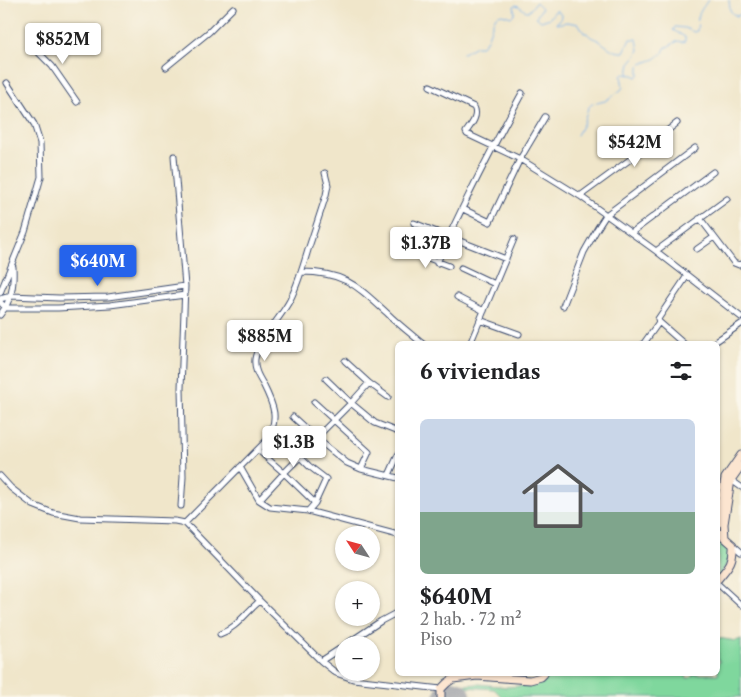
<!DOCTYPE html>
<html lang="es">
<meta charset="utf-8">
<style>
:root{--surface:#fff;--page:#f2f2f2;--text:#202124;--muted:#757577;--line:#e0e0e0;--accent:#2563eb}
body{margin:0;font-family:"Libre Caslon Text",serif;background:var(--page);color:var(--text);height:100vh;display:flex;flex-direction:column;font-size:19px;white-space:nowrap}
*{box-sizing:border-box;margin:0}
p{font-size:16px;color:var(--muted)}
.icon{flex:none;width:28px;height:28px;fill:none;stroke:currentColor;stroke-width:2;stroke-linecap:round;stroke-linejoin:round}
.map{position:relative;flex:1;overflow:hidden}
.side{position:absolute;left:395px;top:341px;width:325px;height:335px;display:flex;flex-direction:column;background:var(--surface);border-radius:8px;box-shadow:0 1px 4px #0004}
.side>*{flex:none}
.needle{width:32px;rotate:306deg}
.fabs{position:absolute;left:335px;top:526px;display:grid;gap:10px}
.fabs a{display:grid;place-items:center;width:45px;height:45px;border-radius:50%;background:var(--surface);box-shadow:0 1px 4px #0004;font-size:25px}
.price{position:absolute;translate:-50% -42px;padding:0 11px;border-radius:5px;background:#fff;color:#222;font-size:16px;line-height:32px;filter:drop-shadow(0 1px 2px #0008)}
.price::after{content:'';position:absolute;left:50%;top:30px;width:15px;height:11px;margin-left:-8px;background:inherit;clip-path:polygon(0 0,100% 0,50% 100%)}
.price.current{background:var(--accent);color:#fff}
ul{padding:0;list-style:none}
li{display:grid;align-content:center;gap:10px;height:265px;padding:0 25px}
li+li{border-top:1px solid var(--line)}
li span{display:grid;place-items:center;height:155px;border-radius:8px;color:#555}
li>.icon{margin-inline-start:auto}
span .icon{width:90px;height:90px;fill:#fffc;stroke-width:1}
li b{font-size:21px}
h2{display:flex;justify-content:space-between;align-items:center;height:60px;padding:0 25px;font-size:21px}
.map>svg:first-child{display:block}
</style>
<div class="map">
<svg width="741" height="697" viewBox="0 0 741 697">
<rect width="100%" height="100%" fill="#fbf7ec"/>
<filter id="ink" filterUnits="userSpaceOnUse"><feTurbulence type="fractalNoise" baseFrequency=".02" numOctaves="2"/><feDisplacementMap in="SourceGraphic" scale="10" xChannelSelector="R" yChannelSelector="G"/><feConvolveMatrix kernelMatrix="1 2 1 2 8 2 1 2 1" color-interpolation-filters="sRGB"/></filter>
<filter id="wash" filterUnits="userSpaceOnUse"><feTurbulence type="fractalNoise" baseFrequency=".0096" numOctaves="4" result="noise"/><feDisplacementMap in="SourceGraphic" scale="20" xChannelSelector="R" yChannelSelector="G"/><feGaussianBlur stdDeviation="1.12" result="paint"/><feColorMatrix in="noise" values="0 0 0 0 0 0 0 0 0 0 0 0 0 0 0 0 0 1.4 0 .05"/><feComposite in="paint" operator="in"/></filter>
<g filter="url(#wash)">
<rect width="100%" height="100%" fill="#f0e6ca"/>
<!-- green -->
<path fill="#7fd79d" stroke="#4d837e" d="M718 533 725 538 733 553 718 579Z
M718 638 736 641 741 639V697H502L494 689 466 687 451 691 447 697H445L447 693 454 687 464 685 478 684 507 687 534 685 547 674H603L615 677 619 674H686L687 678H690L694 674H718V663L720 662 718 659Z"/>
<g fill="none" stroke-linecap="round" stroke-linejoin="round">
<!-- stream -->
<path stroke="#7cb3eb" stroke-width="1" d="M729 0 730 10 733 14 737 16 741 14
M463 53 476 46H482C490 38 491 24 496 16L502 14 511 17 515 13 514 6 515 5C521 5 523 12 529 11L536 2 542 8 536 17 541 21 550 18 555 11H558L561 15 560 20 557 22 556 24 567 22 579 24 584 33H587C591 39 596 38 601 42 608 47 614 53 624 52L630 39H637L639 50 636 56 630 63 628 75
M577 135 583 124 588 108 592 104 605 101 621 90 623 87 621 76 623 74 633 75 637 77 639 75V66L641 64 655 59 663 53 665 48 678 41 682 42 685 41V37L673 30 675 27 685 28 694 32 697 31C698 26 697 23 698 18 699 12 704 6 708 0"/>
<!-- runway -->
<path stroke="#868a94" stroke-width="31" d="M450 695 456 697"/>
</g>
</g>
<g filter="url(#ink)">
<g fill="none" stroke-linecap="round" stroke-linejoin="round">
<!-- minor casing -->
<g stroke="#3b4a6e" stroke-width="7">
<path id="minor" d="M30 44 52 66 77 102
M166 67 209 32 233 8
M430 86 474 107C479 116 471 125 466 132L467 134 520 159 580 196 656 251 741 317
M646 131 654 141
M174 156 185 286 181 388 183 477 181 506
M580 196 643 150 677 123
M463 209 490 222 520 159 545 117
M699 219 702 221 734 263 739 265 741 264
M414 223 506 259
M631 233 713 172
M697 249 714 237
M410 251 449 266
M656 251 727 199
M437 263C462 205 492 148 522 93
M461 268 495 284
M301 272C345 272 357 286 387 313 398 324 411 334 423 344
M0 293 25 232 41 177 40 143 34 124 7 83
M457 297 484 311
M0 299 11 296 59 298 108 297 185 286
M0 302 6 308H58L110 305 185 295
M563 306 584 252 597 229 606 215 695 148
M0 315C12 299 14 286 13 267
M480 320 519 334
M659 322 684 344
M644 343 659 322 658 319 687 276
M470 344 514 239
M712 344 741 324
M345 361 369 383 388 397
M326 379 351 403 375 423 398 432
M314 402 369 452 361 469
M293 417 316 438 347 463 361 469 398 478
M272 432 284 441 309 466 326 479 315 503 308 511
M258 450 284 473 315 503
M240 467 259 500 270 507 308 511 398 535
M389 475 398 455
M0 476 11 488 33 505 53 513 80 518 175 521 185 523 260 601 321 661 336 673 353 679 441 689
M731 480 741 487
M259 500 284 473 300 457 316 438 351 403 369 383
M185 523 266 441C280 419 274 406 263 384 258 376 254 369 255 359 257 343 282 316 290 300 298 284 303 267 308 250 314 232 320 214 326 195L328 185 325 173
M733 545 741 552
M718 584 741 605
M220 634C237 628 246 612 260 601
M345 645 381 621 398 612
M321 661 344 646"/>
</g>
<!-- secondary casing -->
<g stroke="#3b4a6e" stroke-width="9">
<path id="secondary" d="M718 523 725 478 741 455
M718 533 725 538 733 545C734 562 728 567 718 579
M725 538 724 524 731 480 741 466
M441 697V689L447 683 453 679 477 676 530 680 541 677 544 674"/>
</g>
<!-- minor -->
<use href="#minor" stroke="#fff" stroke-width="5"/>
<!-- secondary -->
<use href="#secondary" stroke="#fce5d0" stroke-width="7"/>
</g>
</g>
</svg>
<div class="fabs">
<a><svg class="needle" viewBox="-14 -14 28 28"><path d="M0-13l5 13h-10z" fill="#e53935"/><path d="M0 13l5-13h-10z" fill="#757577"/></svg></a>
<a>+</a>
<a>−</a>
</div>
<b class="price" style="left:63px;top:65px">$852M</b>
<b class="price" style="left:635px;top:168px">$542M</b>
<b class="price" style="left:426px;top:269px">$1.37B</b>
<b class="price current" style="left:98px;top:287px">$640M</b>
<b class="price" style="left:265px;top:362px">$885M</b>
<b class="price" style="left:294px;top:468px">$1.3B</b>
<section class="side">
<h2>6 viviendas<svg class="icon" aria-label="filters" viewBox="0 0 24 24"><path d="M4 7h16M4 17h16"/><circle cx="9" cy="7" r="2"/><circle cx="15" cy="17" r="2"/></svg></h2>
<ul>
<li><span style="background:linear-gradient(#c9d6e8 60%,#7fa58c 0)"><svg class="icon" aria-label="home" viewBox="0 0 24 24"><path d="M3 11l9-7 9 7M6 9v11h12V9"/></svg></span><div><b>$640M</b><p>2 hab. · 72 m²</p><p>Piso</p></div></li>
</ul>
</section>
</div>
